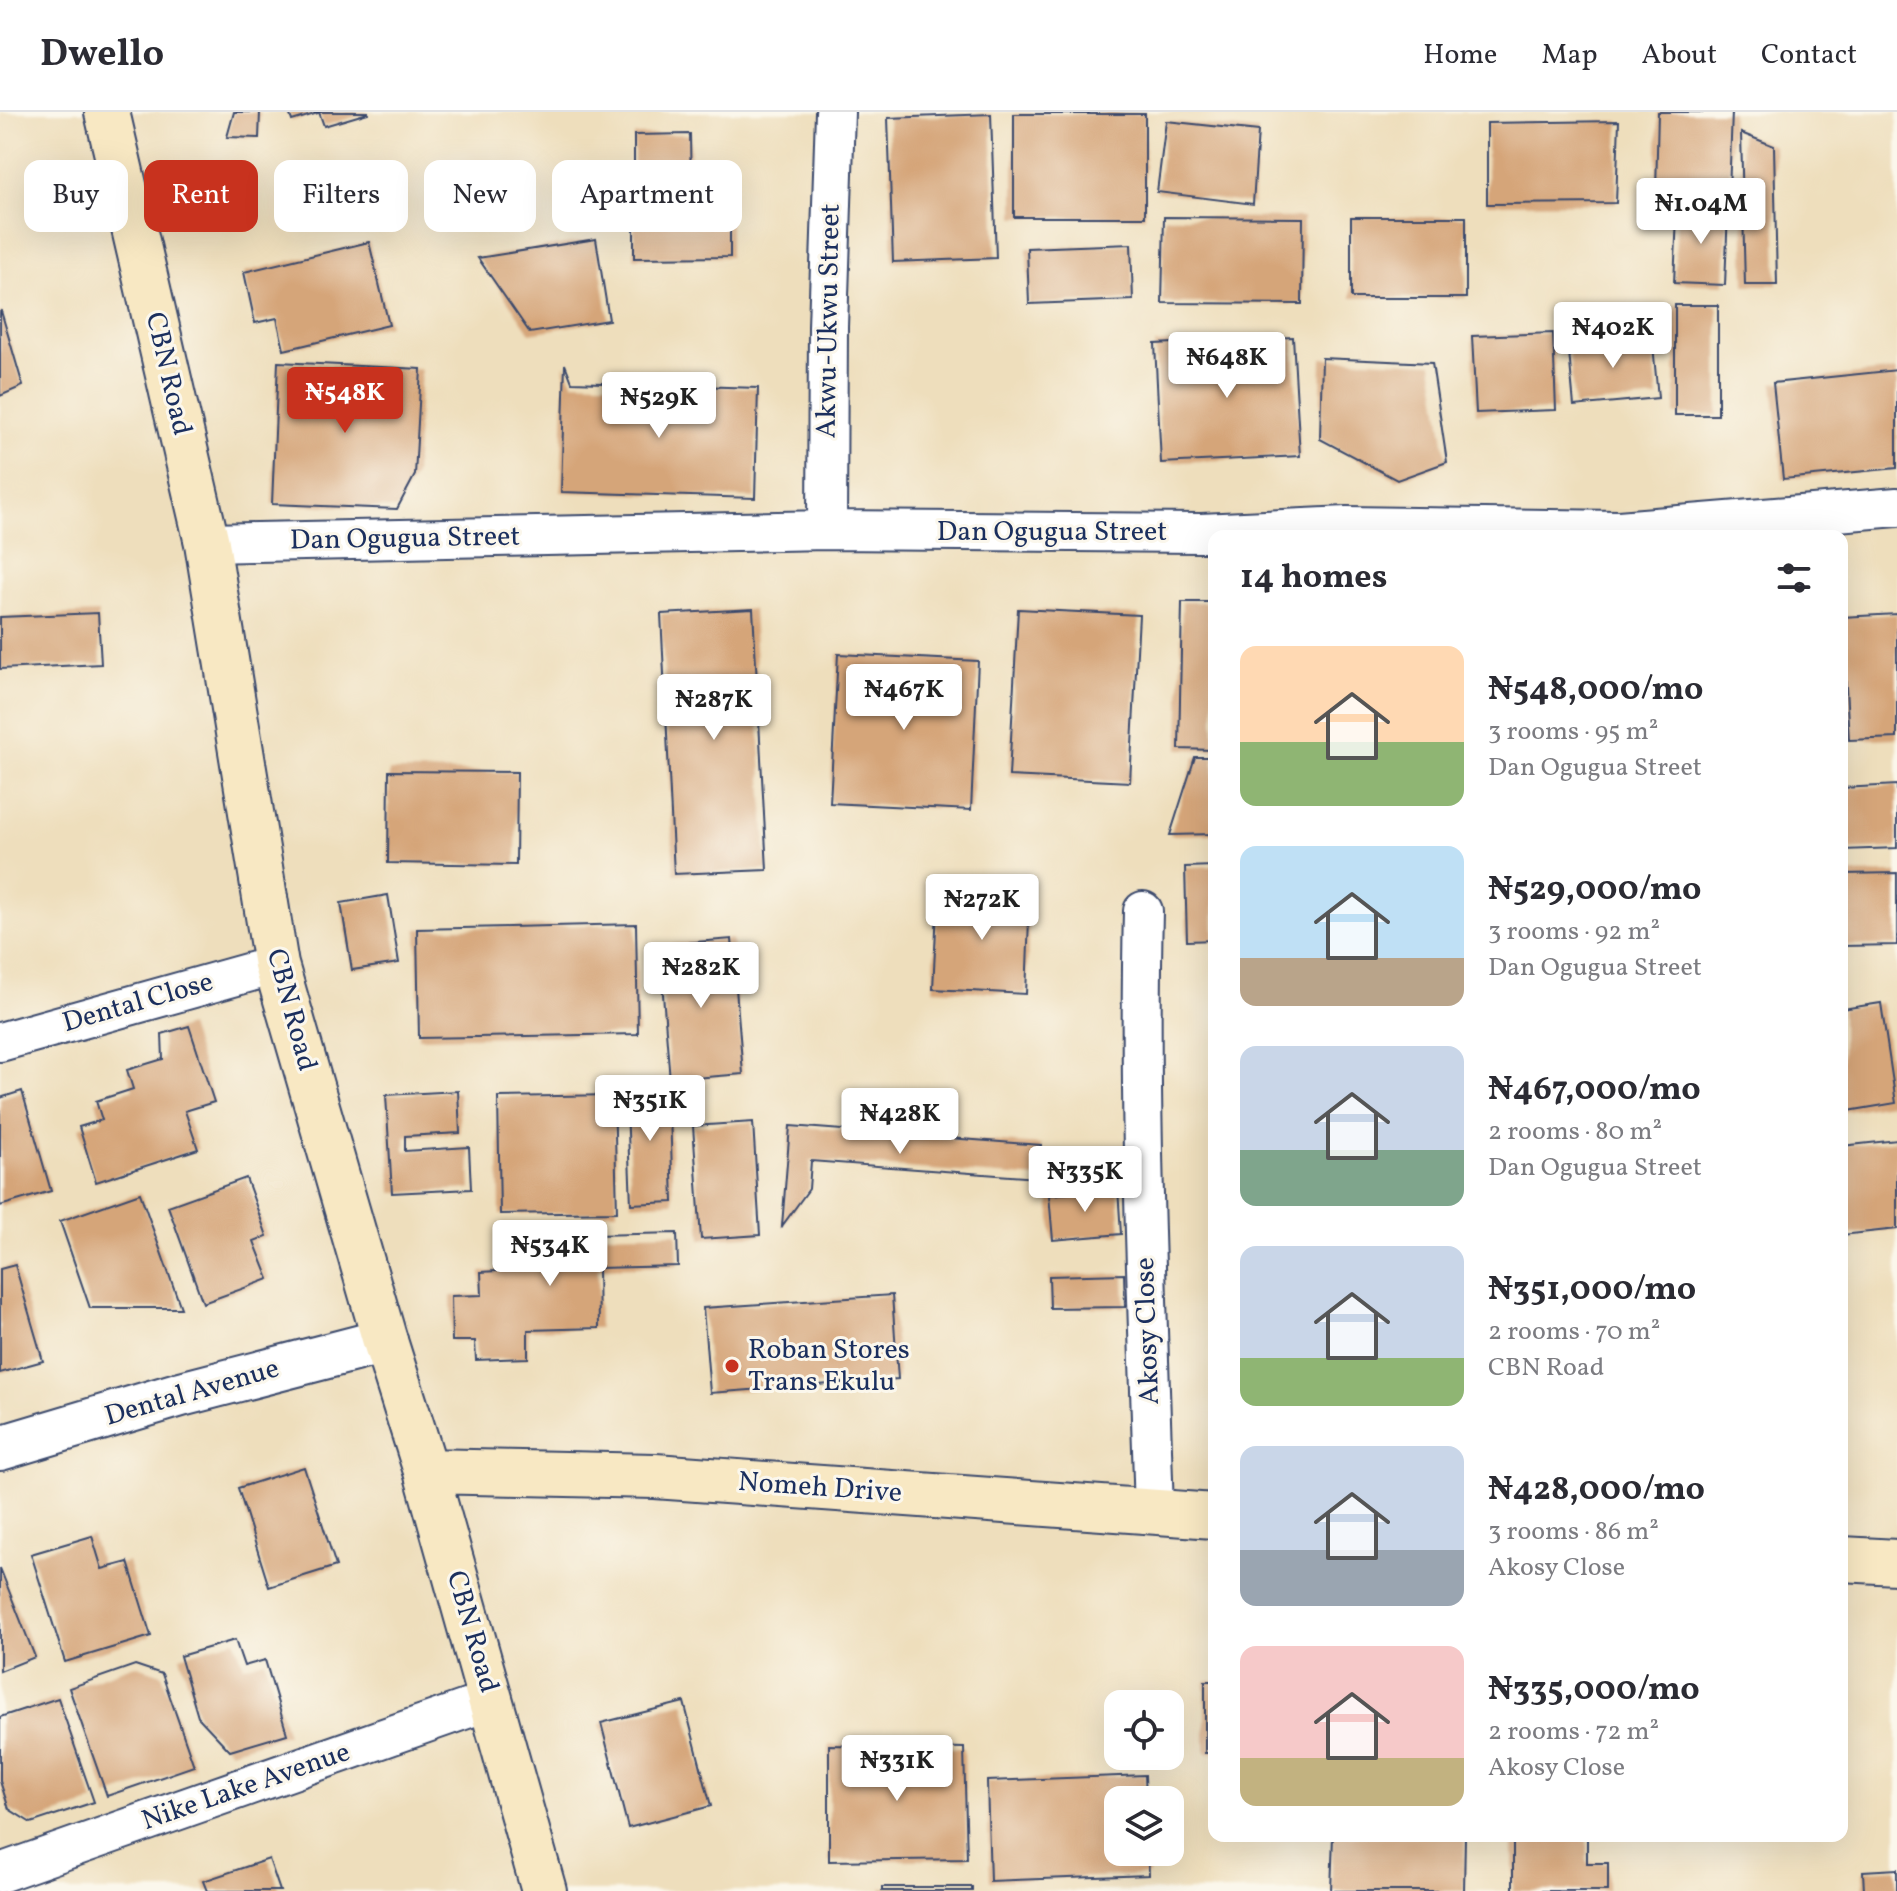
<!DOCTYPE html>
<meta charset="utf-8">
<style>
:root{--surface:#fff;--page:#f7f7f7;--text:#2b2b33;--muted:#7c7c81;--line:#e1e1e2;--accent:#c8321e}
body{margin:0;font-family:Vollkorn,serif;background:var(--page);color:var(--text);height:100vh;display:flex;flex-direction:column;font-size:30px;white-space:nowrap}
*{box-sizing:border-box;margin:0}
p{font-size:26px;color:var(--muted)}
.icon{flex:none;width:44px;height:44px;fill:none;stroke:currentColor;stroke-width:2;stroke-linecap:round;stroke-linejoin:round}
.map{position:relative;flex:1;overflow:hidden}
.details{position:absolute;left:1208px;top:418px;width:640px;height:1312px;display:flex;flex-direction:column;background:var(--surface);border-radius:16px;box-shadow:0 8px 32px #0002}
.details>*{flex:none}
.top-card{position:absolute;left:24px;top:48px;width:760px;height:72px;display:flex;gap:16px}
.controls{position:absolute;left:1104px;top:1578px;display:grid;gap:16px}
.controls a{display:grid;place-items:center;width:80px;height:80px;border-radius:16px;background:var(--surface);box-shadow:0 8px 32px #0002;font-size:40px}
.price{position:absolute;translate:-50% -68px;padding:0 18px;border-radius:8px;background:#fff;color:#222;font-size:26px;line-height:52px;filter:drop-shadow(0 2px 4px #0008)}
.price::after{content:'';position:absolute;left:50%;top:48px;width:24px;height:18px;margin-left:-12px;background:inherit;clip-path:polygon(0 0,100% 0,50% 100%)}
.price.selected{background:var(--accent);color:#fff}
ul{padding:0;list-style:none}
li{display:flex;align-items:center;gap:24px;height:200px;padding:0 32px}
li span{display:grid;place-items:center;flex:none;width:224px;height:160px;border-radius:16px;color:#555}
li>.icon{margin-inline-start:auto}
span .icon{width:96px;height:96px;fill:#fffc;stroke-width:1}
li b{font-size:34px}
h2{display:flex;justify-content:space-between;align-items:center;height:96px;padding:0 32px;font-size:34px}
.tag{padding:0 28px;border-radius:16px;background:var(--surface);box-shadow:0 8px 32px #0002;font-size:28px;line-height:72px}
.tag.selected{background:var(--accent);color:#fff}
header{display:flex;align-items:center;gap:48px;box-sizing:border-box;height:112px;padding:0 40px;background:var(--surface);border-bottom:2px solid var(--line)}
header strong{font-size:38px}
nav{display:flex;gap:44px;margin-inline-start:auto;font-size:28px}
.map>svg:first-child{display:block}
</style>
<header>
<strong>Dwello</strong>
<nav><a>Home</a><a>Map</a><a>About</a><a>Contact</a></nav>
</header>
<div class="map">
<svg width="1897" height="1779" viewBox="0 0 1897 1779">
<rect width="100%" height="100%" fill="#fbf7ec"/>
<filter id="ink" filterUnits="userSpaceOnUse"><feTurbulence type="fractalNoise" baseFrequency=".0125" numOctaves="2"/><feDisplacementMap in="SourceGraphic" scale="16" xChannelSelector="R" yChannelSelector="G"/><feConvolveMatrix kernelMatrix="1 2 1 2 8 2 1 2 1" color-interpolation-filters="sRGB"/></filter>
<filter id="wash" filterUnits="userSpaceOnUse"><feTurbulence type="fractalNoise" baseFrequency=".006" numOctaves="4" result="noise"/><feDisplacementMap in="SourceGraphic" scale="32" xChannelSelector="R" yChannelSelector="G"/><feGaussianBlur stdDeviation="1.8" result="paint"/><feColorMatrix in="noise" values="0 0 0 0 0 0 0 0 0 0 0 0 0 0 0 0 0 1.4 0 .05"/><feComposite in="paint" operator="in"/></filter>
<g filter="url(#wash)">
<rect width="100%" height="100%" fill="#eedebc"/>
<g id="blocks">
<!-- building -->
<path fill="#d5a579" d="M234 0H260L259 26 227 25Z
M289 0H318V1L292 9Z
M319 0H368V1L324 14Z
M1658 0H1732L1729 80H1656Z
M991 2 996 146 893 150 888 6Z
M1014 2H1145V105H1014Z
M1166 9 1258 19 1253 92 1157 80Z
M1619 9 1616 91 1487 92V11Z
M1741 21 1774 34 1777 173H1745Z
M690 22 691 81H730V145L634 146V23Z
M1672 95 1728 98 1725 173 1674 171 1677 104Z
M1164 105 1303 106 1302 192 1162 191Z
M1351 105H1466V186H1351Z
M596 127 609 208 530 221 478 146Z
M369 130 389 213 284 238 277 206 255 211 244 160Z
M1131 132 1133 188 1029 192 1027 136Z
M1675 193H1718V303H1675Z
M1 199 23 274 0 284V200Z
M1553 221 1556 298 1476 301 1472 224Z
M1652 222 1658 286 1574 294 1568 229Z
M1293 225 1300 344 1161 351 1155 232Z
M1322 246 1432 251 1447 350 1397 368 1320 327Z
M278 250 421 257 415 363 397 397 272 392Z
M565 252 572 270 758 276 755 386 561 380Z
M1897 258V356L1783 367 1773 271Z
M1182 490H1214V638L1179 637Z
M753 497 767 758 674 762 661 502Z
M1018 497 1139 503 1130 670 1009 664Z
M98 501 101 552 0 557V505Z
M1897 502V626L1849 628 1842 505Z
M838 542 978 549 971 698 830 691Z
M1195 645H1214V722L1170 723Z
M389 659 517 660 516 753 388 751Z
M1897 673V736L1842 738V676Z
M1214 754V828L1187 829 1185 755Z
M1897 761V833L1842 834V762Z
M938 778 1030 782 1026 882 933 877Z
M388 783 399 851 352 858 341 791Z
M636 812 638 922 419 926 417 817Z
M732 827 743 962 670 968 659 833Z
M1881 891 1896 991 1842 1000V897Z
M189 914 214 990 185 999 198 1037 96 1070 79 1015 102 1008 96 989 133 977 127 958 163 947 162 922Z
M669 971 673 1090 631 1092 626 972Z
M22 979 51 1079 0 1094V986Z
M458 979 460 1021 405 1024V1039L469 1035 471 1077 392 1081 386 983Z
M614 983 617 1100 500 1102 498 985Z
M753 1010 760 1123 701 1127 693 1014Z
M790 1014 1041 1033 1038 1066 811 1049 809 1077 782 1114Z
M1897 1028V1117L1842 1123V1034Z
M246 1066 267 1124 254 1129 269 1167 203 1191 168 1094Z
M1118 1077 1121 1122 1053 1128 1049 1083Z
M140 1081 181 1196H90L60 1109Z
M677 1121 678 1154 598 1156 599 1216 528 1218V1246L476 1248 475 1229H452L451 1184 482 1183 481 1160 513 1158 512 1125Z
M15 1153 43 1249 0 1261V1157Z
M1124 1162 1125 1195 1050 1196 1049 1164Z
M892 1183 898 1267 710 1281 703 1196Z
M304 1355 336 1454 269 1475 238 1376Z
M92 1424 102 1457 128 1450 151 1524 65 1550 31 1442Z
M0 1456 35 1545 0 1559Z
M235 1528 244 1554 265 1548 287 1622 230 1639 198 1605 180 1544Z
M135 1553 162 1562 194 1654 107 1684 69 1576Z
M1205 1569H1214V1641H1205Z
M58 1586 94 1690 31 1711 9 1697 0 1669V1605Z
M684 1590 711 1694 628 1716 601 1611Z
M829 1633 964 1636 967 1747 829 1749Z
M1145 1663 1146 1688H1118V1740H1148L1149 1763 990 1769 987 1669Z
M1333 1724H1465L1464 1779H1331Z
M1513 1724H1587V1751H1608V1779H1513Z
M269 1747 280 1779H207L203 1769Z
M1897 1757V1779H1864L1863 1759Z
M882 1775H972V1779H882Z"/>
</g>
</g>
<g filter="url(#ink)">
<use href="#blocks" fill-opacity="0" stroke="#3b496c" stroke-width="2"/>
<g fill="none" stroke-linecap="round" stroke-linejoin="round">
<!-- minor casing -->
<g stroke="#3b496c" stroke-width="42">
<path id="minor" d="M827 418 828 215 835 0
M207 431 827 418 1201 421 1347 414 1619 418 1897 395
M1143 799C1138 999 1148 1200 1154 1400
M0 930 276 853
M0 1761 492 1588"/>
</g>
<!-- tertiary casing -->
<g stroke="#3b496c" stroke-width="48">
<path id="tertiary" d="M0 1336 181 1282 385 1229"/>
</g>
<!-- secondary casing -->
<g stroke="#3b496c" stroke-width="48">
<path id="secondary" d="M107 0 207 431 276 853 385 1229 426 1359 544 1779
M426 1359 655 1364 1214 1404
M1842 1447 1897 1450"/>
</g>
<!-- minor -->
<use href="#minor" stroke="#fff" stroke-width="38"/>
<!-- tertiary -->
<use href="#tertiary" stroke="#fff" stroke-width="44"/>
<!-- secondary -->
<use href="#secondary" stroke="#f8e8c3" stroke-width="44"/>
</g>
</g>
<!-- markers -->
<circle fill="#c8321e" stroke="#fbf7ec" stroke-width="3" cx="732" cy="1254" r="8"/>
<g text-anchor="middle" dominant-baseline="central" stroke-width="6" stroke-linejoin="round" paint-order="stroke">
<!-- street labels -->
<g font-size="28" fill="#1b2f5e" stroke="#fbf7ec">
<text transform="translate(829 209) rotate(-89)">Akwu-Ukwu Street</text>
<text transform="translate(168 262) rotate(77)">CBN Road</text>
<text x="1052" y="420">Dan Ogugua Street</text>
<text transform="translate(405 427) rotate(-1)">Dan Ogugua Street</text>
<text transform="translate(138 891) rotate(-16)">Dental Close</text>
<text transform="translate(291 898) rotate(75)">CBN Road</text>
<text transform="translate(1148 1219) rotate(-92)">Akosy Close</text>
<text transform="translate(192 1281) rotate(-16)">Dental Avenue</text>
<text transform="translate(820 1376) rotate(4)">Nomeh Drive</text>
<text transform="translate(472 1520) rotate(74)">CBN Road</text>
<text transform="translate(246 1675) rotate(-19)">Nike Lake Avenue</text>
</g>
<!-- poi labels -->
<g font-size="28" fill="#1b2f5e" stroke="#fbf7ec" text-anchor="start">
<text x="748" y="1238">Roban Stores<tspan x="748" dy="32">Trans Ekulu</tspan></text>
</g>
</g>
</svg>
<div class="controls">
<a><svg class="icon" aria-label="locate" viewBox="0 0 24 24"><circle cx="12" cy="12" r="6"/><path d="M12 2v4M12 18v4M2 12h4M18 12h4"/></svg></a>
<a><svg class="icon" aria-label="layers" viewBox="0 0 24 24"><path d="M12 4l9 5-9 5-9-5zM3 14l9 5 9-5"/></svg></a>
</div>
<b class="price" style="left:1701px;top:134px">₦1.04M</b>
<b class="price" style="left:1613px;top:258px">₦402K</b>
<b class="price" style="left:1227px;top:288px">₦648K</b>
<b class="price selected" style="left:345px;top:323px">₦548K</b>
<b class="price" style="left:659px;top:328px">₦529K</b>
<b class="price" style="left:904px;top:620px">₦467K</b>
<b class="price" style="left:714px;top:630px">₦287K</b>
<b class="price" style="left:982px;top:830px">₦272K</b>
<b class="price" style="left:701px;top:898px">₦282K</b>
<b class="price" style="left:650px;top:1031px">₦351K</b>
<b class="price" style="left:900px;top:1044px">₦428K</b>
<b class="price" style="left:1085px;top:1102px">₦335K</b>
<b class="price" style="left:550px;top:1176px">₦534K</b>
<b class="price" style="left:897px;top:1691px">₦331K</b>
<div class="top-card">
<a class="tag">Buy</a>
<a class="tag selected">Rent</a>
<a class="tag">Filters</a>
<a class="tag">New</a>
<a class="tag">Apartment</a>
</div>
<section class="details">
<h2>14 homes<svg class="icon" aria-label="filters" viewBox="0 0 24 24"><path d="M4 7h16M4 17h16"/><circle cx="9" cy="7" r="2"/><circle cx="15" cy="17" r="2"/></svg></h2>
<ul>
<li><span style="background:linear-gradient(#ffd9b3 60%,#8fb573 0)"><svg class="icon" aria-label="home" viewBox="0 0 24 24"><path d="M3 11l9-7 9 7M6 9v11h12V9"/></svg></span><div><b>₦548,000/mo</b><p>3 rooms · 95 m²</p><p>Dan Ogugua Street</p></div></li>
<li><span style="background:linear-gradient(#bfe0f5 70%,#b9a48a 0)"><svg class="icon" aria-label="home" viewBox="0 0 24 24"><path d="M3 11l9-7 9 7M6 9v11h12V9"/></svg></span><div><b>₦529,000/mo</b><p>3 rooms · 92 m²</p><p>Dan Ogugua Street</p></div></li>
<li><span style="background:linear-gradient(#c9d6e8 65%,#7fa58c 0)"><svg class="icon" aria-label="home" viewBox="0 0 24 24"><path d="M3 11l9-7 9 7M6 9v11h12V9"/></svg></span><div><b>₦467,000/mo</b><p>2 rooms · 80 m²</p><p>Dan Ogugua Street</p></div></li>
<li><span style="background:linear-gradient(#c9d6e8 70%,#8fb573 0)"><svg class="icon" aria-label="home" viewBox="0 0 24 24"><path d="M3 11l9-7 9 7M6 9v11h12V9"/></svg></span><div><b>₦351,000/mo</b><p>2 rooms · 70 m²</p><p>CBN Road</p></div></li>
<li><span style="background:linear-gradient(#c9d6e8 65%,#9aa5b1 0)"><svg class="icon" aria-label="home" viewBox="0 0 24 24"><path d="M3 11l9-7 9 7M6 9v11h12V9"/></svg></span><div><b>₦428,000/mo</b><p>3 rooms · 86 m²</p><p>Akosy Close</p></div></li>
<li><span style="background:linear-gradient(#f6c9c9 70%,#c2b280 0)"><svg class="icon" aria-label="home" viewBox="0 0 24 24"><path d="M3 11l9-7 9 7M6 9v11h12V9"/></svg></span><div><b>₦335,000/mo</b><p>2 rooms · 72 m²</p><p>Akosy Close</p></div></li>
</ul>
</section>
</div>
